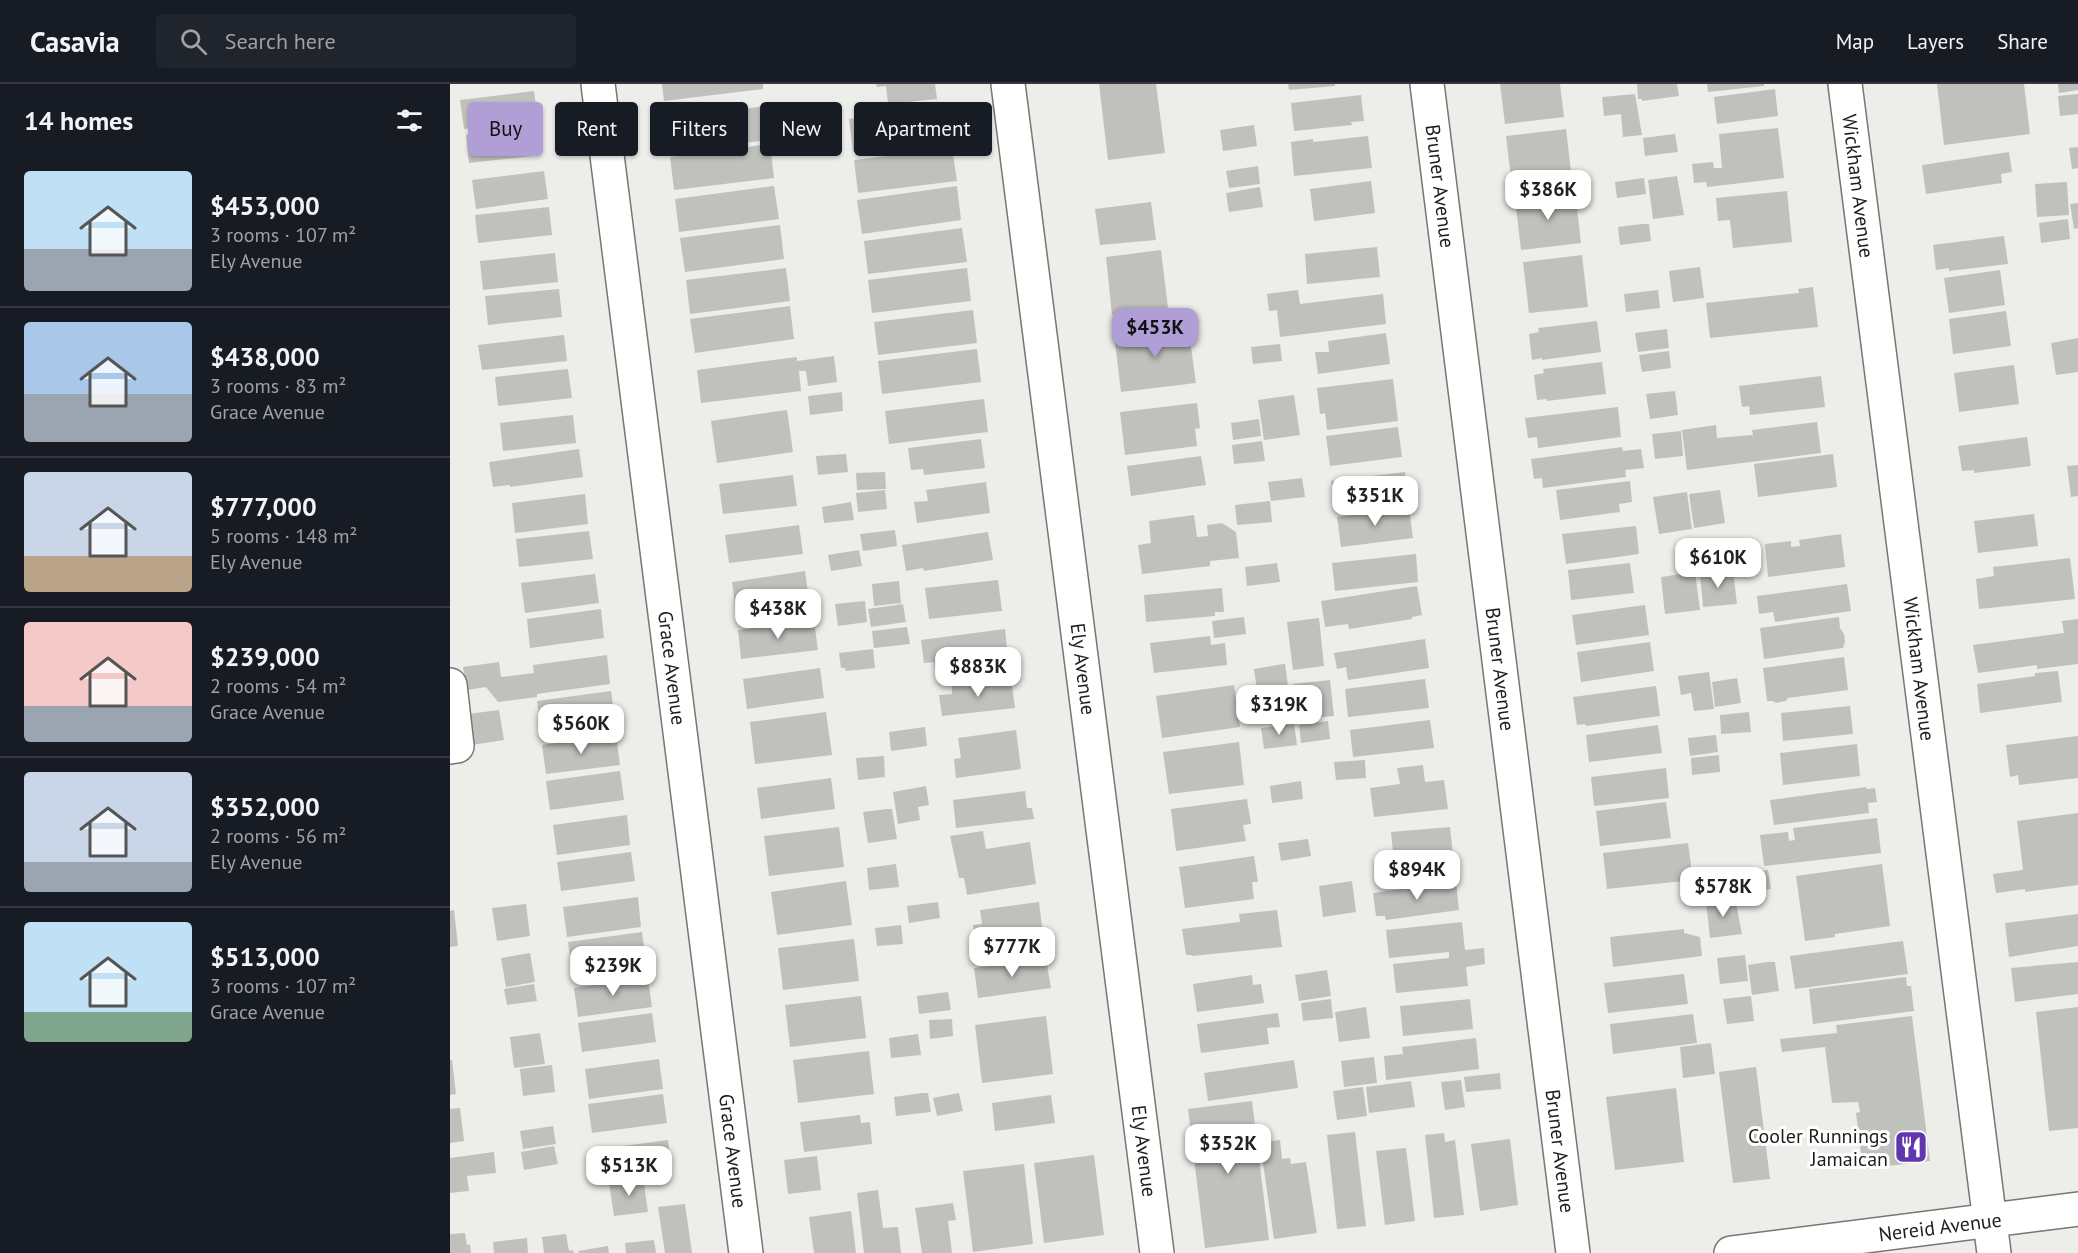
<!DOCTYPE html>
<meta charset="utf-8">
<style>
:root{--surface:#171b24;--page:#20242c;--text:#f1f3f6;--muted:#9ea1a6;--line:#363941;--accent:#b09ed6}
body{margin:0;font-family:"PT Sans",sans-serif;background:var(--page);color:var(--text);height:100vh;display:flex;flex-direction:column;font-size:22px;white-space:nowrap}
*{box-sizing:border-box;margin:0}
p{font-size:20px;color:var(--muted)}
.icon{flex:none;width:33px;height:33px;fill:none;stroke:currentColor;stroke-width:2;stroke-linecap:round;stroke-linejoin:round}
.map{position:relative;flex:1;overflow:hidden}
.drawer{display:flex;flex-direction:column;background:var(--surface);width:450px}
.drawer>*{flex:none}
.banner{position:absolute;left:18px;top:18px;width:570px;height:54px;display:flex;gap:12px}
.price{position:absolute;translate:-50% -51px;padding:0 14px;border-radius:12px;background:#fff;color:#222;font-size:20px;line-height:39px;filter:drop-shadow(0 2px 3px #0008)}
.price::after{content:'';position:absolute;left:50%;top:36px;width:18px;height:14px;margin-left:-9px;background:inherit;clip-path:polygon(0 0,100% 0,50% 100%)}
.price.on{background:var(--accent);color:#111}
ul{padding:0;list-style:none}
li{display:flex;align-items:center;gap:18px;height:150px;padding:0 24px}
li+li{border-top:2px solid var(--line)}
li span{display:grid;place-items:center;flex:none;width:168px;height:120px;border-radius:6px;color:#555}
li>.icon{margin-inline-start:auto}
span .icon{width:72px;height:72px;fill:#fffc;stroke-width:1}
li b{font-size:26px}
h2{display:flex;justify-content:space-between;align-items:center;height:72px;padding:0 24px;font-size:26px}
.pill{padding:0 21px;border-radius:6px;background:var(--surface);box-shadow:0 2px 4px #0004;font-size:21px;line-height:54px}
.pill.on{background:var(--accent);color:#111}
header{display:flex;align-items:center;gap:36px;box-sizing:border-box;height:84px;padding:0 30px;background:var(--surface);border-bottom:2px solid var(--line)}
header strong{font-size:28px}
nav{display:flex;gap:33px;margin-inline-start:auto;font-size:21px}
.search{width:420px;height:54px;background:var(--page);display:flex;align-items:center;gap:15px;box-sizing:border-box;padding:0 21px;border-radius:6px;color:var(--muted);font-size:22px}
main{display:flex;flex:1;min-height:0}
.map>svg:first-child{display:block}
</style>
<header>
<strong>Casavia</strong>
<div class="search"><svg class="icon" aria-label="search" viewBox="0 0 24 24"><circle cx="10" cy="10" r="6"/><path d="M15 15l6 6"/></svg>Search here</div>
<nav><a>Map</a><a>Layers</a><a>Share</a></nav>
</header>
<main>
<section class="drawer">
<h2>14 homes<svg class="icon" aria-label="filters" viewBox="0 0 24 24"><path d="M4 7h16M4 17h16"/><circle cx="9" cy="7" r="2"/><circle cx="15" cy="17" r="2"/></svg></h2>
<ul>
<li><span style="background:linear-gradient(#bfe0f5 65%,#9aa5b1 0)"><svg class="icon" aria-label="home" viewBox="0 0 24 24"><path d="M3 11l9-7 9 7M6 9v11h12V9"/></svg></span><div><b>$453,000</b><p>3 rooms · 107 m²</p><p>Ely Avenue</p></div></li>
<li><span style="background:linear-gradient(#a9c7e8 60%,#9aa5b1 0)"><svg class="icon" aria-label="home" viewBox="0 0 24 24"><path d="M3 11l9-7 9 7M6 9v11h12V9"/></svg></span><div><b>$438,000</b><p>3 rooms · 83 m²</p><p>Grace Avenue</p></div></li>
<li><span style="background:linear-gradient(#c9d6e8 70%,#b9a48a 0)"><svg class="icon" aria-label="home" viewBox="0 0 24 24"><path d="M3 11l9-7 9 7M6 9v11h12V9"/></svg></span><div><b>$777,000</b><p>5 rooms · 148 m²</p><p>Ely Avenue</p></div></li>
<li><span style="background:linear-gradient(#f6c9c9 70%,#9aa5b1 0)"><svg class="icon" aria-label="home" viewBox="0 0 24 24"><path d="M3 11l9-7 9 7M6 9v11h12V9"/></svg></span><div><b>$239,000</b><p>2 rooms · 54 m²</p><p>Grace Avenue</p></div></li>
<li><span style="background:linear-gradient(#c9d6e8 75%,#9aa5b1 0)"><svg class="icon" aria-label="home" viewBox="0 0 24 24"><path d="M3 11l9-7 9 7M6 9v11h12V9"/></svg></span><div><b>$352,000</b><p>2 rooms · 56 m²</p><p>Ely Avenue</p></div></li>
<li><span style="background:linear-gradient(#bfe0f5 75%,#7fa58c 0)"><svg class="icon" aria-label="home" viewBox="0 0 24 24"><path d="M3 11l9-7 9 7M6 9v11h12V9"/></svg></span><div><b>$513,000</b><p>3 rooms · 107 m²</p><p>Grace Avenue</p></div></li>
</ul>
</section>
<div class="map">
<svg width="1628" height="1169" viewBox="0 0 1628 1169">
<rect width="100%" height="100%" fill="#edeee9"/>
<!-- building -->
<path fill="#c0c1bc" d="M212 0H313V5L214 17Z
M426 0H485L487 15 438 20 436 2 427 3Z
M649 0H706L715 69 658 76Z
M838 0H885V2L839 6Z
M1050 0H1110L1114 33 1055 40Z
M1187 0H1227L1229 12 1192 17V15H1188Z
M1257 0H1314V2L1258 8Z
M1487 0H1574L1580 50 1494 61Z
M1608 0H1628V6L1609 9Z
M1325 5 1328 32 1267 40 1264 13Z
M84 7 88 36 14 45 10 16Z
M1185 10 1192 51 1173 53 1171 30 1154 32 1152 13Z
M1628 10V30L1610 32 1608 12Z
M911 11 914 37 901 38 902 41 844 47 841 19Z
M315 22 319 56 219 68 215 35Z
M498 22 502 55 403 68 399 35Z
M804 41 807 62 773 67 770 46Z
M88 42 91 71 19 79 16 51Z
M1328 44 1334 94 1257 103 1256 98 1244 99 1242 80 1263 78 1264 84H1272L1269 50Z
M1116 45 1122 96 1062 103 1056 52Z
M1225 50 1228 68 1195 72 1193 54Z
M918 52 922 84 844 92 841 58 863 55V58Z
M320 60 324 94 224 106 220 73Z
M1628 63V84L1622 85 1619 64Z
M502 64 507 97 408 109 404 76Z
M1559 68 1562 88 1551 90 1552 99 1476 110 1472 81Z
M808 82 810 100 779 104 776 87Z
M94 87 98 115 26 125 22 96Z
M1227 92 1234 131 1203 135 1198 96Z
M1194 94 1196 110 1167 114 1165 98Z
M921 97 925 129 864 137 860 105Z
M1617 98 1619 131 1587 133 1585 100Z
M324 102 329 135 229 148 225 115Z
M507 102 511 136 412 150 407 116Z
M810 103 813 123 779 128 776 109Z
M1337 107 1342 158 1283 164 1280 136 1268 137 1266 114Z
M1125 108 1131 159 1071 166 1065 115Z
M701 118 706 156 650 161 645 125Z
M1628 119V144L1624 145 1620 120Z
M99 123 102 151 28 159 25 131Z
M1618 135 1620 155 1591 159 1589 139Z
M1192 140H1199L1201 157 1170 161 1168 143Z
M330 141 334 175 235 188 230 154Z
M512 144 517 178 418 190 414 157Z
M1554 152 1558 180 1499 187V184L1486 186 1483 161Z
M927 163 930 193 857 200 855 170Z
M711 166 718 224 662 231 656 173Z
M105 169 108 198 33 206 30 177Z
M1132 171 1138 223 1079 229 1073 178Z
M1250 183 1254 214 1223 218 1219 187Z
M336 184 340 217 240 230 236 196Z
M517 184 521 217 422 229 418 196Z
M1550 186 1555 221 1499 229 1494 194Z
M1363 203 1368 243 1260 254 1256 219 1349 209 1348 205Z
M109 205 112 233 38 241 35 212Z
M848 206 850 220 933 210 936 240 830 253 827 226 819 227 817 210Z
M1208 206 1210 224 1176 228 1174 210Z
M340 222 344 255 245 269 240 235Z
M523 226 527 259 428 271 424 238Z
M1556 227 1561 262 1503 270 1499 235Z
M1147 237 1151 268 1092 276V274L1082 276 1079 250 1089 248 1088 244Z
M738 241 746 299 671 308 664 250Z
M1217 245 1219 264 1188 268 1185 249Z
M936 249 940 280 868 290 865 268H879L878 257Z
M114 251 117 277 32 286 28 261Z
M1628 254V288L1606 291 1601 259Z
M830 260 832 277 803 280 801 263Z
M527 265 531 298 432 310 428 277Z
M1219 267 1221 284 1192 288 1189 271Z
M384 272 387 298 358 302 356 287H349L351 307 251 319 247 286 347 273V277Z
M1152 278 1156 310 1097 317V315L1087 316 1084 291 1094 289 1093 285Z
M1564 281 1569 320 1509 328 1504 289Z
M118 285 122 314 48 322 45 293Z
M1371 292 1375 323 1300 331 1299 322 1292 323 1289 302Z
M943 295 948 337 877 346 875 329 870 330 867 304Z
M1225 307 1228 331 1200 335 1196 310Z
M392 308 393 327 360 331 358 312Z
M844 311 850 351 814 356 808 316Z
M534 315 538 348 439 360 435 327Z
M747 319 750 344 745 345 747 362 675 371 670 328Z
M1168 323 1171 353 1088 364 1087 353 1078 354 1075 334Z
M337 326 343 368 267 379 261 337Z
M123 331 126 359 53 367 50 339Z
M809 335 811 352 783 356 781 339Z
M1367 338 1371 369 1237 386 1232 346 1266 341 1267 354 1303 351 1302 346Z
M948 343 952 373 880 382 876 352Z
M1231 347 1233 372 1205 375 1202 350Z
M1577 353 1581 382 1524 389V386L1512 387 1508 362Z
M531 355 535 384 474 391 473 385 461 386 458 364Z
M812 357 815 377 784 380 782 361Z
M1172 363 1173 367 1191 365 1194 384 1175 386 1176 393 1093 404 1092 394 1084 395 1081 375Z
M129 365 133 393 60 403V401L43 403 39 378Z
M396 370 398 388 368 391 366 372Z
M1383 370 1387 403 1308 413 1304 380Z
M751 372 756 401 681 412 677 382Z
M1628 381V412L1621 413 1617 382Z
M435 388 436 405 407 406 406 389Z
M955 388 958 415 885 425 881 397Z
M343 391 347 422 273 430 269 400Z
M852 394 855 413 821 417 818 398Z
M1180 397 1182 418 1169 420 1170 428 1110 436 1106 406Z
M536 398 540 429 467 439 464 418 478 417 476 406Z
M435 406 437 425 408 428 406 409Z
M1270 406 1275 439 1244 444 1239 410Z
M1237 408 1242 445 1209 450 1203 413Z
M135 410 138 440 65 449 62 419Z
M820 417 822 438 787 441 785 421Z
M401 418 404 436 374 439 372 423Z
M959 424 963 454 891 463 887 433Z
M1584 430 1588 462 1528 469 1524 437Z
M744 431 747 453 758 452 757 441 772 439 786 448 789 474 760 477V482L692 490 688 461 701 459 699 437Z
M349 441 353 470 279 479 275 451Z
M1186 442 1189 470 1116 480 1112 450Z
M445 446 447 462 413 467 410 450Z
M139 447 143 475 69 483 66 455Z
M538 448 543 476 474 487 473 484 456 487 452 461Z
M1391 450 1395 483 1318 493 1315 460 1341 457V463L1350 462 1349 456Z
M409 466 412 482 381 487 378 471Z
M966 470 968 498 885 507 882 479Z
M1620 474 1625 515 1529 525 1526 495 1544 492 1543 483Z
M827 479 830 498 797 502 795 483Z
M1180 479 1184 509 1121 516 1118 486Z
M355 487 359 517 286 528 282 498Z
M1283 487 1287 520 1253 523 1250 490Z
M1245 488 1250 526 1215 530 1211 493Z
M145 490 149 519 75 529 71 499Z
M548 496 552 527 479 535 475 504Z
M449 497 451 519 424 522 422 500Z
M1397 500 1401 527 1325 538 1323 528 1309 530 1307 512Z
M967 502 972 531 962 533V535L899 545 898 540 875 543 871 517Z
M772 504 774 528H765V532L696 538 694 511Z
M415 517 417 538 388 542 385 520Z
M453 520 456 538 421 543 418 525Z
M1195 521 1199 551 1126 561 1122 531Z
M151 525 154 554 80 564 77 535Z
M794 533 796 550 764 554 762 537Z
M1389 533 1390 544 1394 550 1395 558 1393 564 1314 575 1310 544Z
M869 534 874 582 843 586 837 538Z
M1628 535V580L1587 585V581L1528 589 1523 561 1614 549 1612 537Z
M364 537 368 566 291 575 288 546Z
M457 543 460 560 424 564 422 547Z
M555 545 558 574 485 584 484 578 474 579 471 556Z
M760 552 761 561 775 559 777 581 704 589 700 559Z
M975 555 979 584 898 596 896 583 887 585 884 569Z
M1200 558 1204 587 1131 598 1127 568Z
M423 565 425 584 396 587 395 584H391L389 569Z
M157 571 160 600 87 610V613L48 618 36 603 17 606 13 583 49 578 51 593 84 589 83 581Z
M1394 573 1398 606 1338 614 1336 617 1326 619 1323 617H1317L1313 584Z
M833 580H835L838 602 807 606 804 585Z
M370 584 374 614 297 625 293 595Z
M1608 587 1612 618 1530 629 1527 600 1585 592V589Z
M1259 588 1264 625 1244 627 1241 609 1231 611 1228 592Z
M561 594 565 624 492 632 489 611 502 610V601Z
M1287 594 1291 619 1265 623 1262 598Z
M975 595 979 624 898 633 895 605Z
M880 596 884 632 854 635 852 623 845 624 843 600Z
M784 601 790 643 712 654 706 612Z
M1206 602 1210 632 1136 642 1135 640 1127 641 1123 613Z
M161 607 165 636 91 646 87 617Z
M1400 622 1403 650 1333 657 1331 629Z
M49 626 54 656 22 661 18 630Z
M376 628 382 671 305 680 300 638Z
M1299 628 1301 648 1271 650 1270 631Z
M980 636 984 664 903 673 900 646Z
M878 637 880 655 851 659 849 641Z
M844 640 847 661 814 665 811 644Z
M1208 641 1212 669 1139 678 1136 651Z
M475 643 477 662 441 667 439 648Z
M566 646 571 685 506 694 504 675 511 674 508 654Z
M166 651 170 681 96 690 92 661Z
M1266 651 1268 668 1240 672 1238 654Z
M1628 652V694L1569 701 1568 691 1560 693 1556 661Z
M789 658 794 701 719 710 713 668Z
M1407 660 1410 692 1333 701 1330 669Z
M1269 671 1270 688 1242 691 1241 674Z
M434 672 435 693 408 696 406 674Z
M915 676 916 694 886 696 884 678Z
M973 681 975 698 994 696 998 725 924 733 920 704 950 700 947 684Z
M1216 684 1219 714 1144 722 1141 693Z
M170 687 174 716 100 726 96 697Z
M381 694 385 725 311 735 307 704Z
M851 697 853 715 822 719 820 702Z
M476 702 479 721 468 723 470 736 448 740 443 708Z
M1416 703 1417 705 1425 704 1427 718 1418 719 1419 729 1324 741 1320 716Z
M575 707 577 724H582L584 735 506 744 503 716Z
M797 715 801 740 793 741 796 757 726 767 721 725Z
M1216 718 1221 754 1150 762 1146 727Z
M437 725H442L447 755 418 759 413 728Z
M1628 729V801L1575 808V805L1546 809 1543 790 1573 786 1567 737Z
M177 731 180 761 107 771 103 741Z
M1427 734 1431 769 1314 782 1310 751 1338 748 1339 757 1345 756 1343 744Z
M389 743 394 783 319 792 314 752Z
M1000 743 1004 781 945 788 941 748Z
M533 747 536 765 580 758 586 800 517 811 514 794H509L500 752Z
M858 755 861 772 831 777 828 759Z
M1238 759 1243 796 1157 805 1153 769Z
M181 768 185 797 111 807 107 778Z
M804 772 808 798H802L804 815 735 824 729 783Z
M446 780 449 803 419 806 417 784Z
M1432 780 1440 842 1385 850V853L1355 857 1346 792Z
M1318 786 1321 805 1289 808 1287 789Z
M396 797 402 841 327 851 321 808Z
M902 797 906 828 873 833 869 802Z
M1006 798 1009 826 936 836 935 832H926L923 809Z
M188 813 191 843 117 853 113 823Z
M1285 814 1292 850 1260 854 1256 817Z
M488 818 490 834 459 839 457 822Z
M589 818 594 858 527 866 523 841 532 840 530 826Z
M76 820 80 852 47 857 42 824Z
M4 826 8 862 0 863V827Z
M827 826 832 863 742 872V871H736L732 845 790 838 789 830Z
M1628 830V862L1559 873 1555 839Z
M1012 838 1015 866 1034 864 1035 880 1016 883 1018 902 946 909 943 880 999 874V868L939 874 936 846Z
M451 841 453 860 427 862 425 844Z
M1234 845V849L1250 853 1252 872 1163 883 1160 853Z
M192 848 196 877 122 887 118 858Z
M404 855 409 897 333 906 328 864Z
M1453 857 1458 890 1345 905 1340 872Z
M80 869 85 898 56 903 51 874Z
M1295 871 1298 897 1270 900 1267 874Z
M596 875 601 904 528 914 524 884Z
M1317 878H1325L1329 907 1302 911 1298 881Z
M1628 878V910L1565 918 1561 884Z
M877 886 881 912 849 917 845 891Z
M1234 890 1238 920 1158 929 1154 899Z
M802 891 803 901 811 900 814 919 747 928 743 900Z
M1456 893 1457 902H1461L1464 927 1363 940 1359 905Z
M198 894 202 923 128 933 124 904Z
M84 900 87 917 57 921 54 905Z
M498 908 501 926 469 930 467 912Z
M411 912 416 954 340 963 335 921Z
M1301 912 1304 937 1277 940 1273 915Z
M881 915 883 934 853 937 851 919Z
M1020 915 1023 945 953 952 950 922Z
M916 923 920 954 889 958 885 928Z
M1628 923V1044L1599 1047 1586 928Z
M202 929 206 958 132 968 128 939Z
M828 929 830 943 817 944 819 960 751 969 747 940Z
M1243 930 1247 959 1163 970 1160 940Z
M596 932 603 990 532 999 525 941Z
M1462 932 1480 1077 1413 1085 1406 1029 1410 1028 1408 1018 1382 1019 1375 963 1332 968 1330 955 1387 949 1386 941Z
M502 935 503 952 480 955 479 936Z
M90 949 95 980 64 984 60 953Z
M468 950 471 971 441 974 439 954Z
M1026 954 1029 985 936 996 934 972 953 970 952 963Z
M1261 959 1265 990 1233 994 1230 963Z
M419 967 424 1010 348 1019 343 976Z
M924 973 927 999 894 1003 891 977Z
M209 975 213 1005 139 1015 135 985Z
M0 976H2L6 1010 0 1011Z
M844 976 848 1004 758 1017 754 989Z
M102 981 105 1008 73 1012 70 985Z
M1306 983 1320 1095 1283 1099 1269 988Z
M1050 989 1051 1005 1016 1008 1014 993Z
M1011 996 1015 1023 995 1026 991 998Z
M961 997 965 1023 919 1029 916 1003Z
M913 1003 917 1032 887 1036 883 1007Z
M1226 1004 1234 1078 1165 1086 1156 1013Z
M472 1009H478L481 1028 446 1032 444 1013Z
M509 1009 513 1027 487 1032 483 1014Z
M213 1010 217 1039 142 1049 138 1020Z
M601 1011 605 1039 545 1047 542 1019Z
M802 1017 819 1156 755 1164 738 1025Z
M10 1024 14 1057 0 1059V1025Z
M410 1031 411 1039 420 1038 422 1060 354 1068 350 1038Z
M103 1042 106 1060 73 1065 70 1047Z
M905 1048 916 1142 887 1145 877 1051Z
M994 1049 995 1058 1005 1056 1014 1131 984 1134 975 1051Z
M1060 1055 1068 1121 1030 1127 1021 1060Z
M218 1056 222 1085 148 1095 144 1066Z
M830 1056 832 1075 840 1074 841 1080 856 1078 867 1149 824 1155 810 1059Z
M104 1062 108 1080 74 1086 71 1068Z
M956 1064 965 1137 935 1141 926 1067Z
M44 1068 46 1089 17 1092 19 1107 0 1109V1074Z
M644 1071 654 1151 594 1159 584 1079Z
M367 1072 371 1106 338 1110 334 1076Z
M574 1080 583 1160 523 1168 513 1087Z
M193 1093 198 1128 164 1132 159 1098Z
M428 1106 433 1144 448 1143 451 1169H414L407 1109Z
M503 1119 506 1136 498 1137 502 1169H472L465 1124Z
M235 1120 242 1169H215L208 1123Z
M401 1127 406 1169H364L359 1133Z
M15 1149 17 1161 20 1160 21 1169H0V1150Z
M116 1150 119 1167 123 1166 124 1169H94L92 1153Z
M77 1154 78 1169H44L43 1158Z
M204 1156 206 1169H176L175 1159Z
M158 1162 159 1169H129L128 1167Z"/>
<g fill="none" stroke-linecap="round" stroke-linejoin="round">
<!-- minor casing -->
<g stroke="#767773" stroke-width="36">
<path id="minor" d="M148 0 296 1169
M558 0 707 1169
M977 0 1123 1169
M1395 0 1544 1169
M0 601 7 662 0 663
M1281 1169 1628 1125"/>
</g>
<!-- minor -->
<use href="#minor" stroke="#fff" stroke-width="33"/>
</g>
<!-- icons -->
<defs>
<g id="restaurant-square" transform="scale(1.725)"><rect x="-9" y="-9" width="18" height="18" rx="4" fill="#6036ae" stroke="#fff"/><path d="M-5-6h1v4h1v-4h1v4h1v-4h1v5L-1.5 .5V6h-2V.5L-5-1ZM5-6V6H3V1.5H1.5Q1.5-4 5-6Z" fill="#fff"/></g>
</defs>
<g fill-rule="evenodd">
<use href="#restaurant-square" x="1461" y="1063"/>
</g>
<g text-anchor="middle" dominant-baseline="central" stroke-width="6" stroke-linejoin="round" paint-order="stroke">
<!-- street labels -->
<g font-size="20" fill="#1d1d1c" stroke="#fff">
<text transform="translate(990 102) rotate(83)">Bruner Avenue</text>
<text transform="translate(1408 102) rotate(83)">Wickham Avenue</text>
<text transform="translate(222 584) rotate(83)">Grace Avenue</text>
<text transform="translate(633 585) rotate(83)">Ely Avenue</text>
<text transform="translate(1050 585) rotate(83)">Bruner Avenue</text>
<text transform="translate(1469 585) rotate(83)">Wickham Avenue</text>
<text transform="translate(283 1067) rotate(83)">Grace Avenue</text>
<text transform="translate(694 1067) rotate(83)">Ely Avenue</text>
<text transform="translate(1110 1067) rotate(83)">Bruner Avenue</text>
<text transform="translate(1490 1143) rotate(-7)">Nereid Avenue</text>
</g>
<!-- poi labels -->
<g font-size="20" fill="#1d1d1c" stroke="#fff" text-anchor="end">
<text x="1438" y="1052">Cooler Runnings<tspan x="1438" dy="23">Jamaican</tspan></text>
</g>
</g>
</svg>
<b class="price" style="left:1098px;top:137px">$386K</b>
<b class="price on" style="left:705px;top:275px">$453K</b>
<b class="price" style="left:925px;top:443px">$351K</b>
<b class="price" style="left:1268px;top:505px">$610K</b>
<b class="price" style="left:328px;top:556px">$438K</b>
<b class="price" style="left:528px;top:614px">$883K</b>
<b class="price" style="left:829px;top:652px">$319K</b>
<b class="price" style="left:131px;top:671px">$560K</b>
<b class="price" style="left:967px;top:817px">$894K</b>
<b class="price" style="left:1273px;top:834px">$578K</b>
<b class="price" style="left:562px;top:894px">$777K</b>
<b class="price" style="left:163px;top:913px">$239K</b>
<b class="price" style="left:778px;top:1091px">$352K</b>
<b class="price" style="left:179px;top:1113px">$513K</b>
<div class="banner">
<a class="pill on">Buy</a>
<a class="pill">Rent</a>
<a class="pill">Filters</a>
<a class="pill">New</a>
<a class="pill">Apartment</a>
</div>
</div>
</main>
